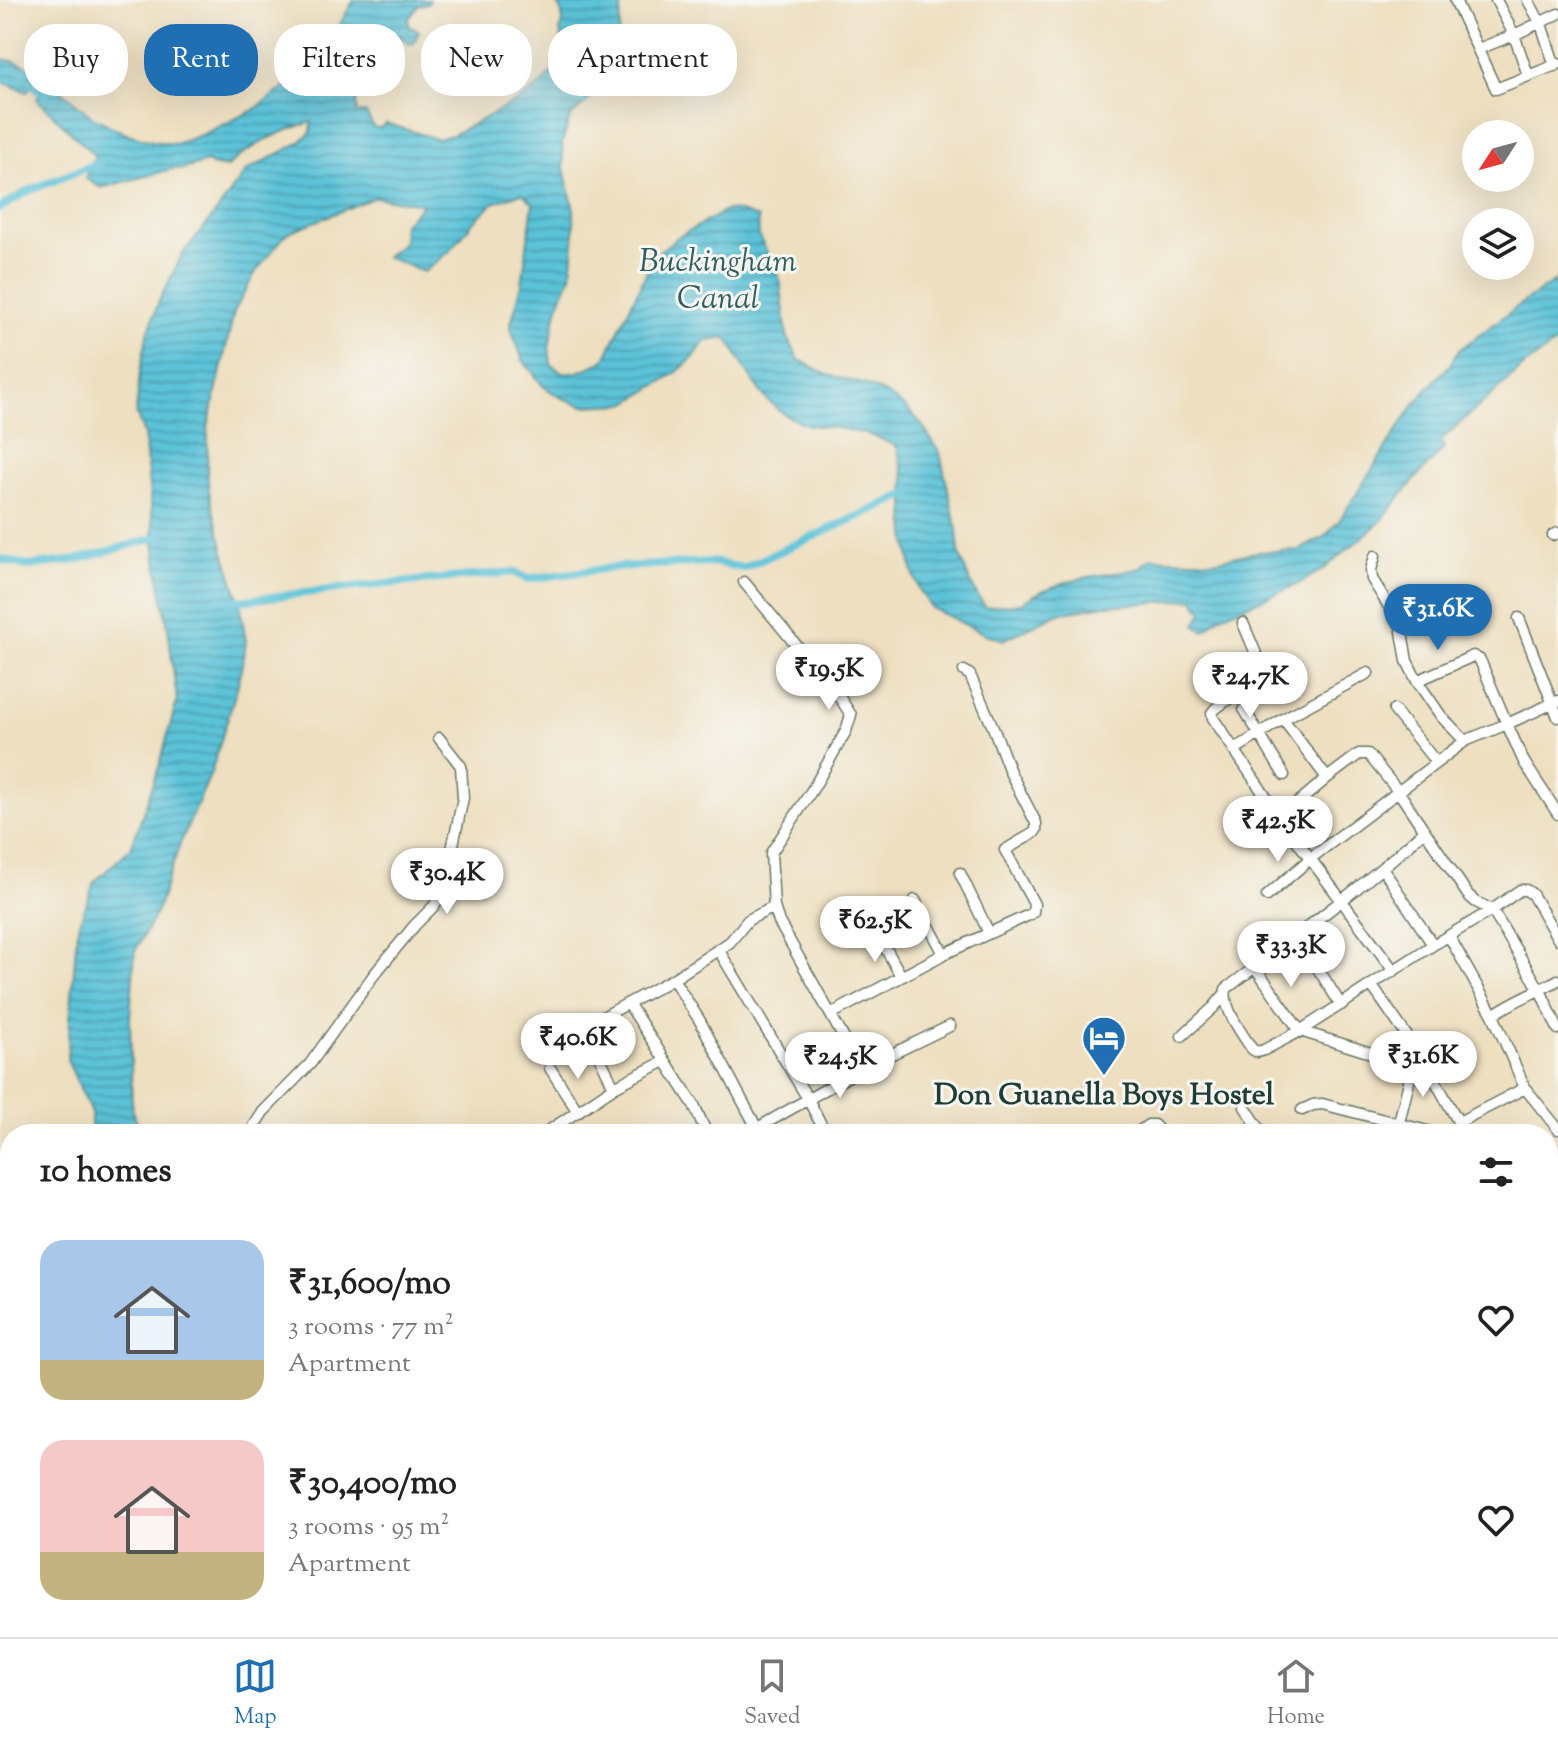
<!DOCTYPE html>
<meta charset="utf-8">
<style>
:root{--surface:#fff;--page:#f6f6f6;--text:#222;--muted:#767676;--line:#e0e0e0;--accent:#1f6fb2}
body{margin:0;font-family:"Sorts Mill Goudy",serif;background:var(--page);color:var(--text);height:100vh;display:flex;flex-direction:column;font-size:30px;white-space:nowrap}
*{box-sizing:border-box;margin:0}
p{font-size:26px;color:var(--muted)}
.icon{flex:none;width:44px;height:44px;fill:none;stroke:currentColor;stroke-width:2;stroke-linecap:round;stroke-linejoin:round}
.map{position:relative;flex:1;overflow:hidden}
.drawer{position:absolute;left:0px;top:1124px;width:1558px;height:514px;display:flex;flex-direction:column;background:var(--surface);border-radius:32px 32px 0 0;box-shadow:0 8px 32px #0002}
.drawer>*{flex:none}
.top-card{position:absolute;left:24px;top:24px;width:800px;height:72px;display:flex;gap:16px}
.needle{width:52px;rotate:234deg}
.tools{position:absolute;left:1462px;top:120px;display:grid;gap:16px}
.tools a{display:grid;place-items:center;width:72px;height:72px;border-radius:50%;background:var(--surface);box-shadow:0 8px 32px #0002;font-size:40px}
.price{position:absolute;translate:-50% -68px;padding:0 18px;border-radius:28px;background:#fff;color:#222;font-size:26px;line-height:52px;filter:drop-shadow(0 2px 4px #0008)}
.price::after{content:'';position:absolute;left:50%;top:48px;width:24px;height:18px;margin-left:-12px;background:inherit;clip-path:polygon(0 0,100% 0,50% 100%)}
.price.selected{background:var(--accent);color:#fff}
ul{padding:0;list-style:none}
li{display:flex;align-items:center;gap:24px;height:200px;padding:0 40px}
li span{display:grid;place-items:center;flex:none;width:224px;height:160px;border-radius:24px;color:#555}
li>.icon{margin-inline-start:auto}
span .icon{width:96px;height:96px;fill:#fffc;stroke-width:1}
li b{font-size:34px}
h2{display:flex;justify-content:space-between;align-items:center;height:96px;padding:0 40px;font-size:34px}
.tag{padding:0 28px;border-radius:32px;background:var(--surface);box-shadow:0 8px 32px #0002;font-size:28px;line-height:72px}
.tag.selected{background:var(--accent);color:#fff}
.tab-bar{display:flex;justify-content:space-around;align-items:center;height:112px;border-top:2px solid var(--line);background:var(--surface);font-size:22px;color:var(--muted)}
.tab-bar a{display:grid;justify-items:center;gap:4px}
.tab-bar .selected{color:var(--accent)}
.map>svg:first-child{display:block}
</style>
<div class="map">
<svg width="1558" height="1637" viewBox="0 0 1558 1637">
<defs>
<pattern id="park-tufts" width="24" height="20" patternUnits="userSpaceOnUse" patternTransform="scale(2)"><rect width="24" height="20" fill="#87ce89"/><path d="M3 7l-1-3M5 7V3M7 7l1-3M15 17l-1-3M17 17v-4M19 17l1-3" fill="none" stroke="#6ea871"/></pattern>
<pattern id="water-rules" width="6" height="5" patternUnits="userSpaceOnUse" patternTransform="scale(2)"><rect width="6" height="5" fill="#5bc2d8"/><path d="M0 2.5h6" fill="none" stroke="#4b9fb0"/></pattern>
</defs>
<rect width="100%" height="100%" fill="#f6f6f2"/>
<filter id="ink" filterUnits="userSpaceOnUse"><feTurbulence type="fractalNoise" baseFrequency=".0125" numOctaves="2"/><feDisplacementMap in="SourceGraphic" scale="16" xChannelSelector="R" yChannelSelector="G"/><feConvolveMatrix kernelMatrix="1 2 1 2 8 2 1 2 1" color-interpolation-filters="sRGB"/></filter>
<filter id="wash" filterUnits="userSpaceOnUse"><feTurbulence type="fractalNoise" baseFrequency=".006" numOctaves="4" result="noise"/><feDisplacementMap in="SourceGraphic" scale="32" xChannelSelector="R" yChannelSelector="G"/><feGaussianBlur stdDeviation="1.8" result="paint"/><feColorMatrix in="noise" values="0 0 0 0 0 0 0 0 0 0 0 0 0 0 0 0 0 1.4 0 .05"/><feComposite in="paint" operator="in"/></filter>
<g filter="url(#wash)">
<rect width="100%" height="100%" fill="#eedfc0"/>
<!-- park -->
<path fill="url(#park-tufts)" stroke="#53865e" stroke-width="2" d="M1458 1628 1443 1637H1400L1395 1629Z"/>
<!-- water -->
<path fill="url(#water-rules)" stroke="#3d8086" stroke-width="2" d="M354 0H430L428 3 419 5 408 20 410 27 419 31 414 43 409 44 401 37H392L374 47 361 86 356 93 357 113H366L374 128H380L386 123 437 139 452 135 516 102 538 87 561 62 564 55 560 29 563 21 561 9 555 0H622L618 43 602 88 570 117 562 143 564 169 574 209V244L571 276 558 306 549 347 551 364 562 373 578 372 604 361 655 255 678 237 727 210 737 211 758 218 759 236 780 280 787 336 799 360 828 375 864 384 886 394 905 407 919 421 940 453 957 530 959 552 968 577 978 597 986 607 1021 603 1042 591 1063 583 1083 578 1138 569 1151 558 1213 561 1256 552 1300 550 1324 537 1339 521 1413 406 1436 379 1449 366 1459 350 1522 303 1558 279V342L1524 366 1441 440 1444 449 1423 470 1379 523 1324 569 1296 585 1221 616 1204 631 1195 625 1203 612 1194 599 1123 605H1106L1059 613 1003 640 985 634 931 608 919 589 912 570 906 535 904 476 897 447C875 434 855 431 831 427 823 426 814 426 806 424 764 412 748 372 727 338L705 341 693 358 676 373 626 404 583 406 560 397 543 386 523 360 510 327 522 284 533 203 522 193 493 203 473 222 450 251 424 272 386 257 404 242 403 225 423 204 375 197 287 233 255 273 234 312 208 428 207 472 210 497 224 551 240 603 246 642 239 681 211 773 180 844 156 913 135 951 130 1017 132 1110 142 1134H91V1111L67 1060 77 931 94 882 131 848 159 767 177 700 168 628 156 560 144 434 136 413 140 372 147 336 159 301 183 253 212 218 246 171 299 143 311 132 312 122C283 130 248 146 226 168L211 165 207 162 181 170 176 168 101 188 85 178 95 156 37 99 48 79 91 116 124 133 152 141 175 144 201 135 252 111 299 77 333 36Z
M0 59C14 61 28 63 38 74L27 92 0 81Z
M24 1628H81V1637H24Z"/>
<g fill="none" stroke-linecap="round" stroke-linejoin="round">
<!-- canal -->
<path stroke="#5bc2d8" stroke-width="8" d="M24 77 47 97
M0 208 30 190 101 162
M0 559 28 566 76 560 162 536
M229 602 355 587 514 572 527 579 618 567 712 562 743 568 914 491"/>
</g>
</g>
<g filter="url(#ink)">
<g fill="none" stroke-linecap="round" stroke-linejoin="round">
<!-- minor casing -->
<g stroke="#677665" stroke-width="13">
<path id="minor" d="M1455 0 1496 89 1558 64
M1496 0 1514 35 1528 75
M1528 0 1541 24 1555 66
M1478 49 1514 35 1558 14
M1553 535 1558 533
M1375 556 1371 570 1372 579 1401 626 1407 661 1417 681 1441 716 1465 741
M744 582 840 698 851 715 846 731 814 787 771 853 774 907 779 922 861 1069
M1519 618 1558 717
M1243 623 1262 668 1258 678 1215 709 1212 713 1213 718 1280 818 1394 971
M1417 681 1473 656 1480 660 1507 724 1558 701
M1244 709 1284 775
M1394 710 1436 762
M1234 750 1283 719
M1327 778 1359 754H1368L1398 791 1468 895 1476 902 1492 910 1540 990 1558 1029
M1280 818 1327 778 1283 719 1368 673
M1424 831C1362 888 1293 938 1226 989 1222 1007 1242 1034 1252 1049L1257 1052 1264 1050 1300 1031 1433 945 1492 910 1520 890H1526L1532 894 1558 939
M1383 869 1433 945
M960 873 989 933
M1267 896 1311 858 1465 741 1507 724 1524 762 1558 814
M915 900 944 954
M1296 934 1341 1005
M879 936 901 976
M1449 936 1493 1015 1525 1088 1558 1129
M718 949 808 1099 826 1134
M1255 967 1300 1031 1413 1066 1425 1062
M673 979 730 942 748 920 774 907
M1372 986 1425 1062 1465 1134
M628 1003 694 1105 707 1134
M831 1014 944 954 1029 915 1033 912 1034 904 1005 850 1034 833 1036 830V823L1010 772 995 732 970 675 964 671
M1493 1015C1514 1000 1535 993 1558 980
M1182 1036 1214 1007 1224 995
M550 1068 578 1112
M614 1087 665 1061
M1245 1107 1263 1134
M1302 1110 1313 1105 1322 1104 1439 1134
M1459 1122 1525 1088
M249 1134 263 1112 310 1064 373 976 415 925 434 906 440 896 447 873 463 798 461 766 439 738
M544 1134 614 1087 588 1033V1028L590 1024 673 979 700 1021 760 1134
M747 1134 861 1069 950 1026
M1135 1134 1148 1125H1154L1162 1134
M1396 1134 1413 1066
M1548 1171 1558 1165
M1548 1199 1558 1193
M1548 1266 1558 1285
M1548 1295 1558 1291
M1548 1331 1558 1325
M1548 1402 1558 1397
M1548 1481 1558 1476
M0 1503 10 1509
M0 1518 10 1524
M1548 1532 1558 1526
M1548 1593 1558 1588
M221 1628 225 1637
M288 1628 293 1637
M453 1628 456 1637
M567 1628 572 1637
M678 1628 683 1637
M919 1628 923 1637
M977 1628 982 1637
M1183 1628 1188 1637
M1258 1628 1263 1637
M1366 1628 1371 1637
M397 1636 421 1628
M132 1637 135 1628
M773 1637 784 1628
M835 1637 844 1628
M1106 1637 1125 1628
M1463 1637 1480 1628"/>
</g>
<!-- minor -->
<use href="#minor" stroke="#fff" stroke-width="10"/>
</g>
</g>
<!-- icons -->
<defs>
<g id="hotel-pin" transform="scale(2.3)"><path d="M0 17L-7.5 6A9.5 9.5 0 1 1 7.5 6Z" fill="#1f6fb2" stroke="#f6f6f2"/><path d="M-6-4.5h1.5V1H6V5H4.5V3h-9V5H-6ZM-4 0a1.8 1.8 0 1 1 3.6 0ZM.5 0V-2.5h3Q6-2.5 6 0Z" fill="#fff"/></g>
</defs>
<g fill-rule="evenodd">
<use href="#hotel-pin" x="1104" y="1038"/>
</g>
<g text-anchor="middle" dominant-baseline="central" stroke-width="6" stroke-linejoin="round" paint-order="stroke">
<!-- poi labels -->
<g font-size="30" font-weight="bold" fill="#1f3d34" stroke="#f6f6f2">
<text x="1104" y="1096">Don Guanella Boys Hostel</text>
</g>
<!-- water labels -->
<g font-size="32" font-style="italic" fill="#2e5e5d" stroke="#f6f6f2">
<text x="718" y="263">Buckingham<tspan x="718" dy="37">Canal</tspan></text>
</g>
</g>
</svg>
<div class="tools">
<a><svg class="needle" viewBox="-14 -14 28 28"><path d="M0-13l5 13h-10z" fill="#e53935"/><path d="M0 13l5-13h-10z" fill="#767676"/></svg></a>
<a><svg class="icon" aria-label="layers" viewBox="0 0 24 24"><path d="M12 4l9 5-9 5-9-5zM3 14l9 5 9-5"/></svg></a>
</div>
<b class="price selected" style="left:1438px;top:652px">₹31.6K</b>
<b class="price" style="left:829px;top:712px">₹19.5K</b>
<b class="price" style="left:1250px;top:720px">₹24.7K</b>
<b class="price" style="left:1278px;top:864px">₹42.5K</b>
<b class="price" style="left:447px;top:916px">₹30.4K</b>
<b class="price" style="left:875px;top:964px">₹62.5K</b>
<b class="price" style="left:1291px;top:989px">₹33.3K</b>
<b class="price" style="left:578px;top:1081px">₹40.6K</b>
<b class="price" style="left:1423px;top:1099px">₹31.6K</b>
<b class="price" style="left:840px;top:1100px">₹24.5K</b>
<div class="top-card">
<a class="tag">Buy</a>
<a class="tag selected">Rent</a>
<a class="tag">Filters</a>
<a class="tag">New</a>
<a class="tag">Apartment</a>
</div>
<section class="drawer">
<h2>10 homes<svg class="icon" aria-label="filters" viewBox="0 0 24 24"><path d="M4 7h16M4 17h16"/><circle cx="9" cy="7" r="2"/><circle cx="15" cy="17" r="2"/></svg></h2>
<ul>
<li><span style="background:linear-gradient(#a9c7e8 75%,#c2b280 0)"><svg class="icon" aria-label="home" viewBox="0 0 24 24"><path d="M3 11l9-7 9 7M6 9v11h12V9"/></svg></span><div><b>₹31,600/mo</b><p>3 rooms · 77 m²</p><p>Apartment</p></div><svg class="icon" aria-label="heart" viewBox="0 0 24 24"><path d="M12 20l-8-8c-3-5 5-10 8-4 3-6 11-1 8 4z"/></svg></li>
<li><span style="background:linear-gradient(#f6c9c9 70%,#c2b280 0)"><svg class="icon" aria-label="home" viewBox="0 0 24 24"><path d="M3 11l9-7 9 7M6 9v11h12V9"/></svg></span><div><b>₹30,400/mo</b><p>3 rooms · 95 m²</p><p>Apartment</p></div><svg class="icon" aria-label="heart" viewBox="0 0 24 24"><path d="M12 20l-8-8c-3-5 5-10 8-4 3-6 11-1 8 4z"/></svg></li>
</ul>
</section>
</div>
<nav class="tab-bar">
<a class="selected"><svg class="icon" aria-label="map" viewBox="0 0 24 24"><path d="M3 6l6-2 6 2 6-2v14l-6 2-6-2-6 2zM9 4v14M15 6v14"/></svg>Map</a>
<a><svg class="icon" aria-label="saved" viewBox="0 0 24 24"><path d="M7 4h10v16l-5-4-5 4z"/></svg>Saved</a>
<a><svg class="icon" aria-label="home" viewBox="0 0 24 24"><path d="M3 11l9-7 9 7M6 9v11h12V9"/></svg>Home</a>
</nav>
